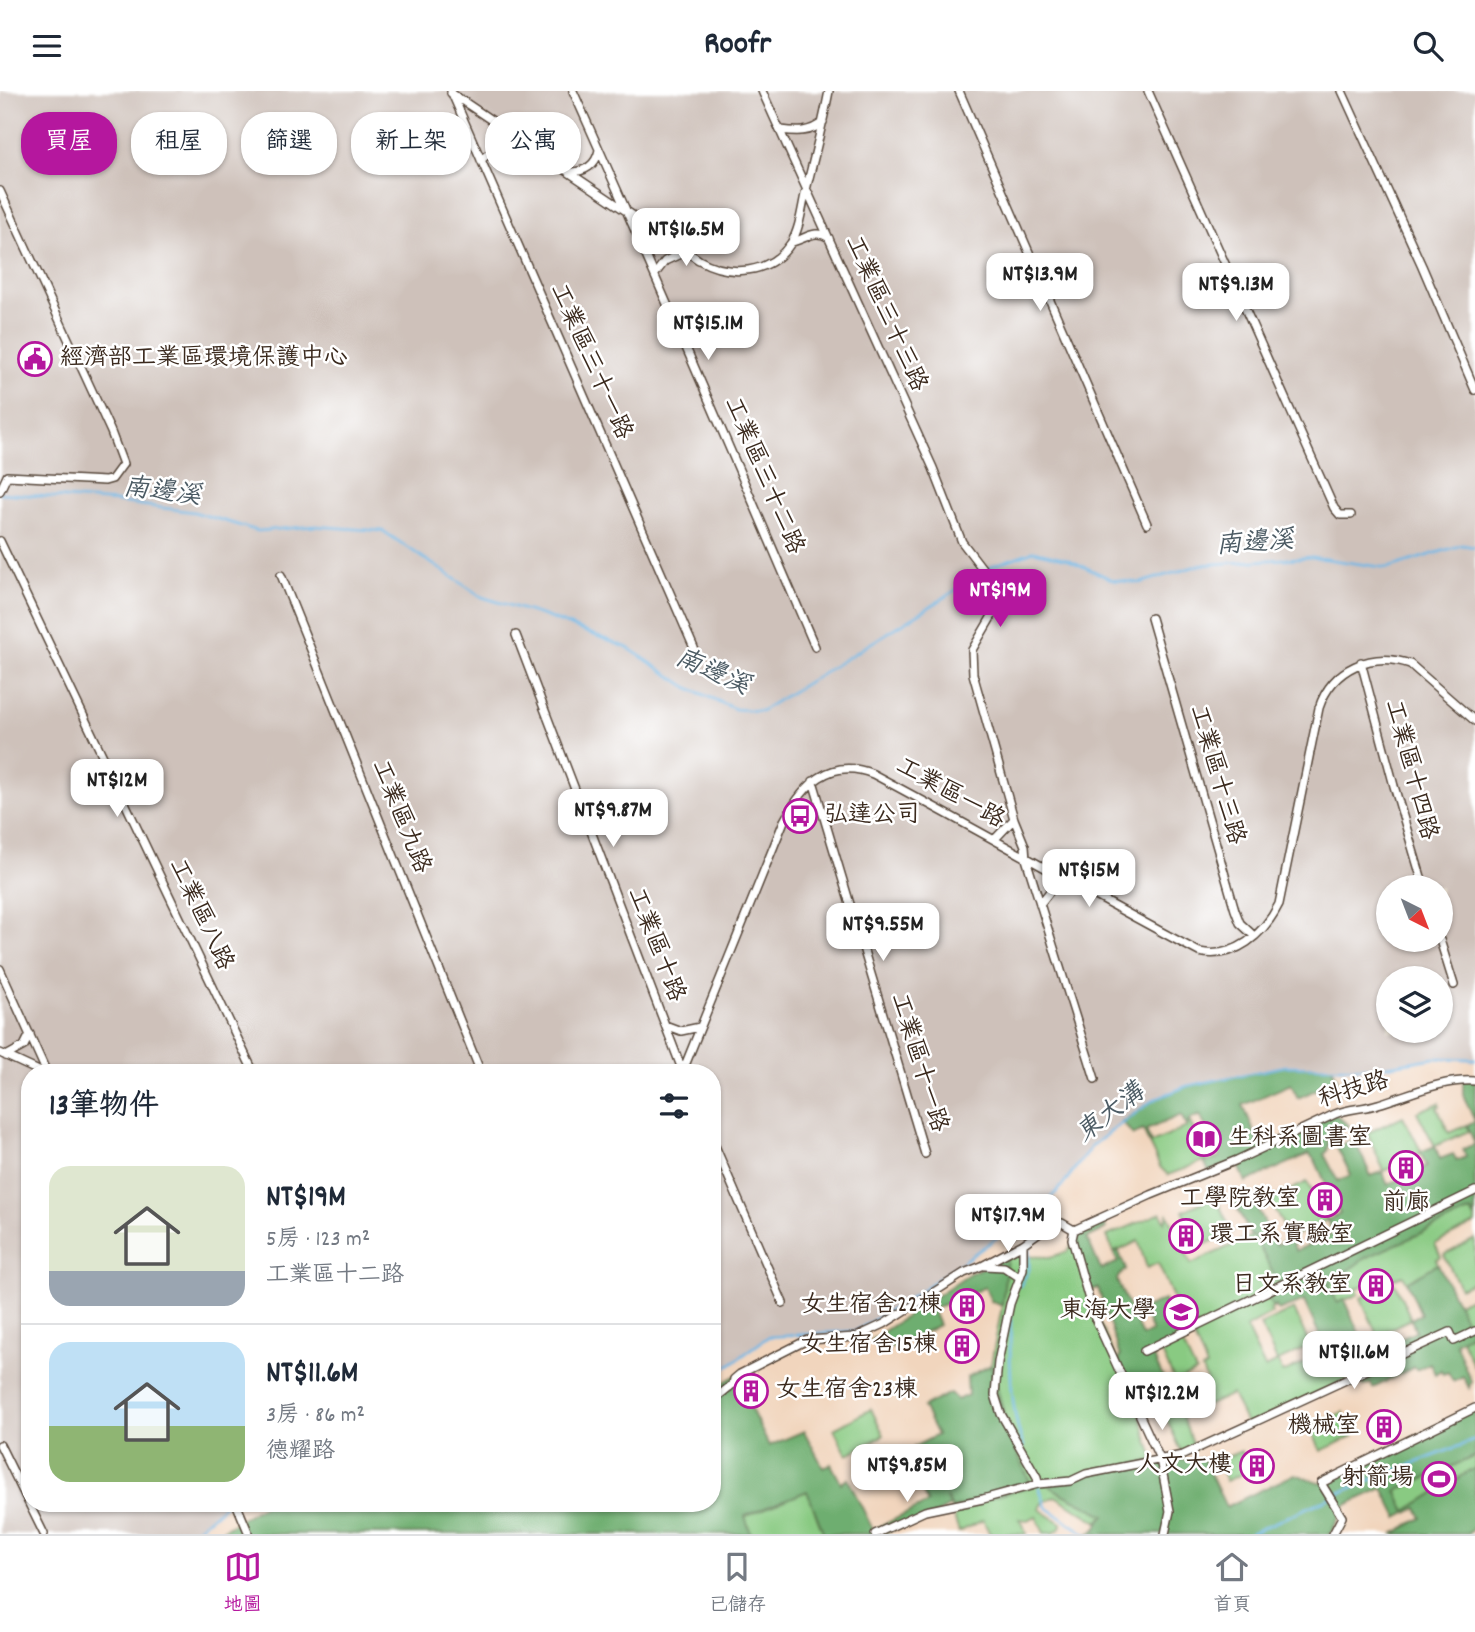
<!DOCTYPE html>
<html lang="zh-TW">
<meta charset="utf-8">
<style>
:root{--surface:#fff;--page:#f2f2f3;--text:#1f2937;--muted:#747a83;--line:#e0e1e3;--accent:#b5179e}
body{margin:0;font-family:Dekko,"LXGW WenKai TC",sans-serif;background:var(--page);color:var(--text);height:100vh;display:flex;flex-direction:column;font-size:26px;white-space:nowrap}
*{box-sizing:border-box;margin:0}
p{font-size:23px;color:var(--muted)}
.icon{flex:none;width:38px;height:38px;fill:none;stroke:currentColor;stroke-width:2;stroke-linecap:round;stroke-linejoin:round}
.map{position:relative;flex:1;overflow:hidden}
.sheet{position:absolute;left:21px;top:973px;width:700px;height:448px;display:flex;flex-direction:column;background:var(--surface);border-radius:28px;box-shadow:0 2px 5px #0004}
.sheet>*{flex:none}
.top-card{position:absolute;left:21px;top:21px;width:700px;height:63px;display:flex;gap:14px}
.needle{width:46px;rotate:138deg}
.buttons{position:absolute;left:1376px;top:784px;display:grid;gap:14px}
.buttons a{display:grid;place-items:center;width:77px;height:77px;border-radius:50%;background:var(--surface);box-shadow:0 2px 5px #0004;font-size:35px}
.price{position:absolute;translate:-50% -60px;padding:0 16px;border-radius:14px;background:#fff;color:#222;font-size:23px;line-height:46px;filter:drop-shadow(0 2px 4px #0008)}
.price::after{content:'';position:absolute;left:50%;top:42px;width:21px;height:16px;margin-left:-10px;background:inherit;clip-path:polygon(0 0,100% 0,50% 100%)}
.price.on{background:var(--accent);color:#fff}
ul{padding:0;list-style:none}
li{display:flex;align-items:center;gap:21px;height:175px;padding:0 28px}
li+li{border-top:2px solid var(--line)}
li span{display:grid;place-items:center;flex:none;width:196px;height:140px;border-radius:21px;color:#555}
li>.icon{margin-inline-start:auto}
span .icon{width:84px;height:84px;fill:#fffc;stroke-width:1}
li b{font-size:30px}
h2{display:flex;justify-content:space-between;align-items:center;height:84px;padding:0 28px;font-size:30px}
.pill{padding:0 24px;border-radius:28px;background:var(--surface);box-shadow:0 2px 5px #0004;font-size:24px;line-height:63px}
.pill.on{background:var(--accent);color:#fff}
header{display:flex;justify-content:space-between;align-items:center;height:91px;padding:0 28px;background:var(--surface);font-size:32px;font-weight:700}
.dock{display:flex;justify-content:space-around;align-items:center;height:98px;border-top:2px solid var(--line);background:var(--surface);font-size:19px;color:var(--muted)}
.dock a{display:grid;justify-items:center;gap:4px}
.dock .on{color:var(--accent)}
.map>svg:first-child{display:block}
</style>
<header><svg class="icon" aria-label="menu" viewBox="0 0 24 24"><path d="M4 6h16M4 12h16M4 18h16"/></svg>Roofr<svg class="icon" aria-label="search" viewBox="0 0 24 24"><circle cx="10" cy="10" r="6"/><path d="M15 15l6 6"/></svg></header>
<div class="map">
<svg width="1475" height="1443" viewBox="0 0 1475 1443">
<rect width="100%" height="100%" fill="#fff"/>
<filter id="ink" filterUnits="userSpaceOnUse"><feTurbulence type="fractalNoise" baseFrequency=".0143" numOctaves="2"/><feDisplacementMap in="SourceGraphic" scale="14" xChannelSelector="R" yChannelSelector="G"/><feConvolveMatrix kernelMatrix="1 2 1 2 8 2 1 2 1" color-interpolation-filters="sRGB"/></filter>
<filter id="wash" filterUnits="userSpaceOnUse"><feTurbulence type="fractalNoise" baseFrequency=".00686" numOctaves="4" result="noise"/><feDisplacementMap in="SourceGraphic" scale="28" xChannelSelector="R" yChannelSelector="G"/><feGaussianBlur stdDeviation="1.57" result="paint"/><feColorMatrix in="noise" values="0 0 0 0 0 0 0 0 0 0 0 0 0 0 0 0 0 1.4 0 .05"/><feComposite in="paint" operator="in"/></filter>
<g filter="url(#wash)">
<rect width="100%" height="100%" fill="#f5ecd9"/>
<!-- built -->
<path fill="#f1d5bd" d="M1435 967 1475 971V1443H191L227 1412H712V1287L768 1246 856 1240 918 1202 1007 1140 1024 1131 1059 1099 1092 1055 1153 1009 1187 995 1286 975 1375 977Z"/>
<!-- industrial -->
<path fill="#cec1ba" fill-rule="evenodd" d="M0 0H1475V971L1435 967 1375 977 1286 975 1187 995 1153 1009 1092 1055 1059 1099 1024 1131 1007 1140 918 1202 856 1240 768 1246 712 1287V982H30V1412H227L191 1443H0ZM1388 796H1440V849H1388ZM1388 887H1440V940H1388Z"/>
<!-- green -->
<path fill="#89ca82" stroke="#627a50" stroke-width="2" d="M1439 1012 1440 1015 1437 1016 1449 1042 1467 1034 1469 1040 1435 1055 1417 1021Z
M1403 1025 1422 1062 1384 1080 1367 1042Z
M1189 1029 1207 1069 1168 1084 1160 1076 1149 1053 1187 1036Z
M1307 1091 1327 1129 1290 1147 1269 1109Z
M1215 1105 1232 1141 1200 1156 1183 1120Z
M1471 1120 1475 1127V1133L1435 1153 1441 1166 1436 1168 1438 1173 1407 1191 1403 1184 1393 1188 1390 1183 1357 1197 1359 1203 1337 1213 1329 1193 1365 1167Z
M1161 1122 1165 1131 1168 1123 1191 1173 1254 1144 1280 1195 1266 1201 1273 1217 1270 1218 1272 1222 1246 1237 1265 1277 1277 1270 1260 1234 1294 1218 1310 1255 1278 1270 1283 1282 1316 1267 1312 1258 1324 1252 1336 1281 1361 1269 1371 1277 1247 1335 1232 1303 1182 1326 1195 1359 1183 1364 1163 1320 1149 1322 1207 1291 1202 1279 1207 1276 1194 1247 1196 1235 1187 1239 1158 1172 1147 1177 1138 1150 1114 1162 1107 1145Z
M1475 1148V1190L1460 1197 1444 1164Z
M1074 1152 1092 1216 1136 1311 1154 1369 1059 1401 1105 1424 1098 1431 1055 1405 1042 1412 1039 1418 1062 1433 1061 1437 1053 1442H1044L1036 1425 1028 1429 1019 1428 1027 1443H990L983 1429 959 1441 950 1415 1032 1395 1010 1347 991 1274 1002 1215 1007 1165 1050 1166 1067 1161Z
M1395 1192 1411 1228 1377 1244 1361 1207Z
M1475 1205V1277L1461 1248 1456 1213Z
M1182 1252 1196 1281 1175 1291 1162 1262Z
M871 1318 884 1344 847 1364 834 1338Z
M1343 1321 1353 1345 1321 1360 1310 1336Z
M1241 1360 1249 1380 1226 1390 1217 1370Z
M1475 1365V1377L1406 1420 1396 1400Z
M807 1400 824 1443H751L744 1426Z"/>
<!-- forest -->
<path fill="#6eae70" stroke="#546c47" stroke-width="2" d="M1286 975 1332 976 1338 989 1298 1007 1291 993 1243 1014 1261 1057 1335 1023 1349 1035 1326 1045 1329 1053 1327 1061 1324 1063 1338 1090 1351 1084 1337 1056 1354 1048 1371 1085 1382 1081 1388 1094 1427 1075 1420 1061 1435 1055 1440 1068 1453 1063 1457 1070 1466 1066 1463 1058 1475 1053 1467 1034 1475 1030 1463 1004V988H1475V1127L1471 1120 1365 1167 1329 1193 1337 1212 1344 1209 1363 1251 1377 1244 1383 1255 1416 1240 1411 1228 1421 1223 1407 1191 1438 1173 1472 1242 1455 1251 1471 1291 1469 1297 1463 1285 1453 1290 1448 1281 1443 1283 1441 1279 1435 1283 1430 1272 1416 1279 1414 1276 1373 1297 1371 1292 1363 1295 1358 1283 1371 1277 1361 1269 1355 1255 1330 1267 1304 1210 1278 1220 1276 1215 1273 1217 1265 1201 1279 1194 1254 1145 1251 1146 1233 1108 1243 1103 1256 1115 1276 1154 1290 1147 1296 1160 1333 1142 1327 1129 1340 1123 1315 1069 1309 1063 1246 1091 1237 1070 1209 1081 1204 1070 1209 1071 1220 1066 1200 1024 1189 1029 1187 1036 1181 1024 1146 1039 1151 1052 1149 1053 1143 1039 1133 1044 1122 1031 1153 1009 1187 995Z
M1102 1129 1106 1138 1087 1147 1101 1179 1118 1171 1114 1162 1118 1159 1126 1178 1118 1186 1117 1190 1142 1245 1152 1241 1142 1218 1164 1209 1174 1231 1183 1228 1187 1239 1197 1234 1194 1247 1153 1266 1166 1293 1173 1290 1180 1304 1149 1322 1143 1307 1136 1311 1118 1269 1120 1266 1098 1197 1088 1201 1074 1152 1081 1142Z
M1007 1165 1002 1215 991 1210 985 1196 967 1204 970 1211 965 1213 961 1206 951 1210 953 1217 950 1218 947 1212 932 1218 939 1234 895 1256 879 1257 871 1249 970 1182Z
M991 1274 1010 1347 1032 1395 952 1417 946 1406 950 1415 934 1424 882 1443H824L807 1400 745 1425 751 1443H216L267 1412H712V1298L735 1285 769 1355 804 1340 823 1376 831 1373 841 1392 848 1388 873 1439 928 1412 909 1374 920 1369 914 1356 937 1344 923 1316 950 1302 957 1309 968 1304 967 1286Z
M1475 1317V1365L1396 1400 1406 1420 1475 1377V1436L1468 1443H1393L1422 1427 1417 1417 1398 1427 1383 1397 1346 1414 1330 1443H1088L1096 1438 1100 1431H1098L1105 1424 1059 1401 1046 1392 1154 1369 1203 1368 1226 1416 1295 1383 1321 1392Z"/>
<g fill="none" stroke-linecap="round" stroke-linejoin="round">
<!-- stream -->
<path stroke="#6db7e6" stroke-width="2.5" d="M0 402 117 411 194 421 258 440 315 435 383 440 482 506 544 525 628 557 687 596 735 618 761 620 936 512 992 475 1034 460 1067 468 1113 489 1140 492 1200 474 1312 466 1388 477 1462 454 1475 456
M1024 1132 1028 1146
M1020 1195 1029 1179V1152
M1011 1224C1009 1265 1009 1318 1024 1356
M712 1287 768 1246 856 1240 918 1202 1007 1140 1024 1131 1059 1099 1092 1055 1153 1009 1187 995 1286 975 1375 977 1435 967 1475 968
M1039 1395 1046 1416 1086 1443
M191 1443 227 1412
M1249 1443 1358 1394 1475 1349"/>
</g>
</g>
<g filter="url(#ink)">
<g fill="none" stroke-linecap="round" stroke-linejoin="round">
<!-- minor casing -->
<g stroke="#57473a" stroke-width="10">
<path id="minor" d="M451 0 694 557
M573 0C656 184 735 370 815 556
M762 0 933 377 962 451 998 498 999 513 972 559 973 583 1014 728 1025 755 1026 768 1095 988
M959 0 1147 433
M1148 0 1334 417 1340 424H1351
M1342 0 1422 175 1475 299
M451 2 699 169C729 186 770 184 791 152 801 136 802 113 807 95 815 63 823 32 829 0
M781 39C797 41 810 42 823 31
M481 69 499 54 514 47
M570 81C585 81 596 74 599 59
M0 100 111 341 123 373 112 388 105 390 7 385 0 400
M792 151C806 148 815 137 829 147
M655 183 665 170 687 160
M0 450 254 982
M281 484 481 982
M1151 527 1235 819 1240 832 1254 845
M516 544 683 981
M1361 571 1394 695 1424 796
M813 690 925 1063
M995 748 1014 728
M1040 813 1051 799 1068 791
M1440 849 1454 894
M0 878 47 982
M665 934 681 940 700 936
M0 962 43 982
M6 965 24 955 30 943
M682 982 784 730C803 695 829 665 873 683 982 741 1090 803 1199 861 1235 869 1264 843 1279 813L1319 617C1332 577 1372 560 1410 573L1475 630
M712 1048 783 1212
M1074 1139 1151 1104 1237 1069 1335 1023C1349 1017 1364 1018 1378 1013 1409 1004 1441 988 1475 990
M1074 1139 1072 1148 1093 1223 1160 1368 1170 1420 1165 1443
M1023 1153V1178L1010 1213 998 1271 995 1304 1001 1323 1037 1386 1038 1393
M985 1175 1004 1176 1019 1186
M1144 1260 1475 1100
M712 1310 733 1293 734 1288 740 1283 807 1249 856 1246 884 1233 964 1182 982 1175 1023 1153 1051 1133 1062 1132 1074 1139
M0 1354 44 1443
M236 1412 249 1443
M875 1443 925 1420 983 1408 1038 1393 1071 1390 1086 1383 1183 1364 1450 1241 1454 1250 1475 1240
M1333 1443 1342 1426 1321 1392 1475 1317"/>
</g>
<!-- minor -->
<use href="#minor" stroke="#fff" stroke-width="7"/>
</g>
</g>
<!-- icons -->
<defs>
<g id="civic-ring" transform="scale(1.75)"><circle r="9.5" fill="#fff" stroke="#b5179e" stroke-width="1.5"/><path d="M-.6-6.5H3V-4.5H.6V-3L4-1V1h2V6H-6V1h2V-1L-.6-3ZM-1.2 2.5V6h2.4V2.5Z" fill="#b5179e"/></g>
<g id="bus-ring" transform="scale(1.75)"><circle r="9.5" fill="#fff" stroke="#b5179e" stroke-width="1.5"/><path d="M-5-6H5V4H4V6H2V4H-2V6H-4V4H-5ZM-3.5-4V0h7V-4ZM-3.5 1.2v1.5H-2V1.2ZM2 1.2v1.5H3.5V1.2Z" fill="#b5179e"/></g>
<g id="library-ring" transform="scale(1.75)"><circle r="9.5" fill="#fff" stroke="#b5179e" stroke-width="1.5"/><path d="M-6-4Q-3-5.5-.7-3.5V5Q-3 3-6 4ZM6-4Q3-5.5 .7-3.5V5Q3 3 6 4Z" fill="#b5179e"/></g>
<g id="building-ring" transform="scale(1.75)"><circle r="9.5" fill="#fff" stroke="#b5179e" stroke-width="1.5"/><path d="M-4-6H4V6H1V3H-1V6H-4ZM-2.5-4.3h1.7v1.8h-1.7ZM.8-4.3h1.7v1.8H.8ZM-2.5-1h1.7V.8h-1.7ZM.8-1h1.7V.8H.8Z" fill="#b5179e"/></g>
<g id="university-ring" transform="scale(1.75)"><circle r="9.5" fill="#fff" stroke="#b5179e" stroke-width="1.5"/><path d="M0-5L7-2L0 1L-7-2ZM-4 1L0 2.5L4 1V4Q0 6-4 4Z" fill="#b5179e"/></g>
<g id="stadium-ring" transform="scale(1.75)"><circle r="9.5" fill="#fff" stroke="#b5179e" stroke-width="1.5"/><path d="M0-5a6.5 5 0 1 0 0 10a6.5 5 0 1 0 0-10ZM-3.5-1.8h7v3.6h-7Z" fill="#b5179e"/></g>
</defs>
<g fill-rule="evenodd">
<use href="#civic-ring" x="35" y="268"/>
<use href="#bus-ring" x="800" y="725"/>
<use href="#library-ring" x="1204" y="1048"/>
<use href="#building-ring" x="1406" y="1077"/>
<use href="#building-ring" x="1325" y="1109"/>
<use href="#building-ring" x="1186" y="1145"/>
<use href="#building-ring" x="1376" y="1195"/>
<use href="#building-ring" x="967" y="1215"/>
<use href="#university-ring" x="1181" y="1221"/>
<use href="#building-ring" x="962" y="1255"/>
<use href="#building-ring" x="751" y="1300"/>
<use href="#building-ring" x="1384" y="1336"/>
<use href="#building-ring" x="1257" y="1375"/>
<use href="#stadium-ring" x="1439" y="1388"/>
</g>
<g text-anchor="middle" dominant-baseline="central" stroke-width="5" stroke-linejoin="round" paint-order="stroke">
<!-- street labels -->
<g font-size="24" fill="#3b2a1e" stroke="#fff">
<text transform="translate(885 223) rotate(66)">工業區三十三路</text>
<text transform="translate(590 271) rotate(66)">工業區三十一路</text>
<text transform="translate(763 385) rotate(67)">工業區三十二路</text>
<text transform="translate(1410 679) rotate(75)">工業區十四路</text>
<text transform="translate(1216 684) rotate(74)">工業區十三路</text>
<text transform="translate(950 703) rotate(29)">工業區一路</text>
<text transform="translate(400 726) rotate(68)">工業區九路</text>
<text transform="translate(200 824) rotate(65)">工業區八路</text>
<text transform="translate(655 854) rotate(69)">工業區十路</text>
<text transform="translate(918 972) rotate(73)">工業區十一路</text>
<text transform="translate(1354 1000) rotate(-17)">科技路</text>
</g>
<!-- poi labels -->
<g font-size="24" fill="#3b2a1e" stroke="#fff" text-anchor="end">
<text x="60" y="268" text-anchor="start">經濟部工業區環境保護中心</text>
<text x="824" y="725" text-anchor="start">弘達公司</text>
<text x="1228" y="1048" text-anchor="start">生科系圖書室</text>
<text x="1300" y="1109">工學院教室</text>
<text x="1406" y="1113" text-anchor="middle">前廊</text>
<text x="1210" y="1145" text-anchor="start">環工系實驗室</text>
<text x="1352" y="1195">日文系教室</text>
<text x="942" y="1215">女生宿舍22棟</text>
<text x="1156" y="1221">東海大學</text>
<text x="937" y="1255">女生宿舍15棟</text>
<text x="776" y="1300" text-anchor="start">女生宿舍23棟</text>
<text x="1360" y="1336">機械室</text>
<text x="1232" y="1375">人文大樓</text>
<text x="1414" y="1388">射箭場</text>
</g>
<!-- water labels -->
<g font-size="26" font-style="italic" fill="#4c5b64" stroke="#fff">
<text transform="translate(162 402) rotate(7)">南邊溪</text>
<text transform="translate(1255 453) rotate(-4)">南邊溪</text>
<text transform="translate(712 582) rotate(24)">南邊溪</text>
<text transform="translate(1111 1023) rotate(-38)">東大溝</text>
</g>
</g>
</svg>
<div class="buttons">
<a><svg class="needle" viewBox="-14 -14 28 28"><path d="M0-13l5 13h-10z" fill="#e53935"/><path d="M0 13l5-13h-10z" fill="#747a83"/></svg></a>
<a><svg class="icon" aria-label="layers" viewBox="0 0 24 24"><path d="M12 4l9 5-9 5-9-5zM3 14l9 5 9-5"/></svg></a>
</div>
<b class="price" style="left:686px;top:177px">NT$16.5M</b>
<b class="price" style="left:1040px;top:222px">NT$13.9M</b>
<b class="price" style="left:1236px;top:232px">NT$9.13M</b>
<b class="price" style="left:708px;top:271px">NT$15.1M</b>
<b class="price on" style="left:1000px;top:538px">NT$19M</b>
<b class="price" style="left:117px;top:728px">NT$12M</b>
<b class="price" style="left:613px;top:758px">NT$9.87M</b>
<b class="price" style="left:1089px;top:818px">NT$15M</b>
<b class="price" style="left:883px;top:872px">NT$9.55M</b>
<b class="price" style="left:1008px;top:1163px">NT$17.9M</b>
<b class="price" style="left:1354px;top:1300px">NT$11.6M</b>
<b class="price" style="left:1162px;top:1341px">NT$12.2M</b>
<b class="price" style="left:907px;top:1413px">NT$9.85M</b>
<div class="top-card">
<a class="pill on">買屋</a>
<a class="pill">租屋</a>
<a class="pill">篩選</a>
<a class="pill">新上架</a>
<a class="pill">公寓</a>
</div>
<section class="sheet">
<h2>13筆物件<svg class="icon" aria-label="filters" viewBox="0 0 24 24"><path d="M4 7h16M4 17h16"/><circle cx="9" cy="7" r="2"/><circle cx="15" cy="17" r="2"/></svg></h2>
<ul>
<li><span style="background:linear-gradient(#dfe7d0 75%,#9aa5b1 0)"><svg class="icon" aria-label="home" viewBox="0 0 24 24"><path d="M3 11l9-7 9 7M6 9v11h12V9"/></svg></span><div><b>NT$19M</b><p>5房 · 123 m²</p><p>工業區十二路</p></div></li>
<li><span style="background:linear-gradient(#bfe0f5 60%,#8fb573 0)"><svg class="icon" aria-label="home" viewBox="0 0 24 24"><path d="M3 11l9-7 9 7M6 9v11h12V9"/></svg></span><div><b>NT$11.6M</b><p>3房 · 86 m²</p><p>德耀路</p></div></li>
</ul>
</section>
</div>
<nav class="dock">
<a class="on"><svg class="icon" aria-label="map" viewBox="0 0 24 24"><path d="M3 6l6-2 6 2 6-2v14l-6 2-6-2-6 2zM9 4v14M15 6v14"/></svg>地圖</a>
<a><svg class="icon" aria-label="saved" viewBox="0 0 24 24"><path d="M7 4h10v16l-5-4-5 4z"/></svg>已儲存</a>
<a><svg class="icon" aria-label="home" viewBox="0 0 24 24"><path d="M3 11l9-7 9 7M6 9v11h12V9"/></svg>首頁</a>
</nav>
